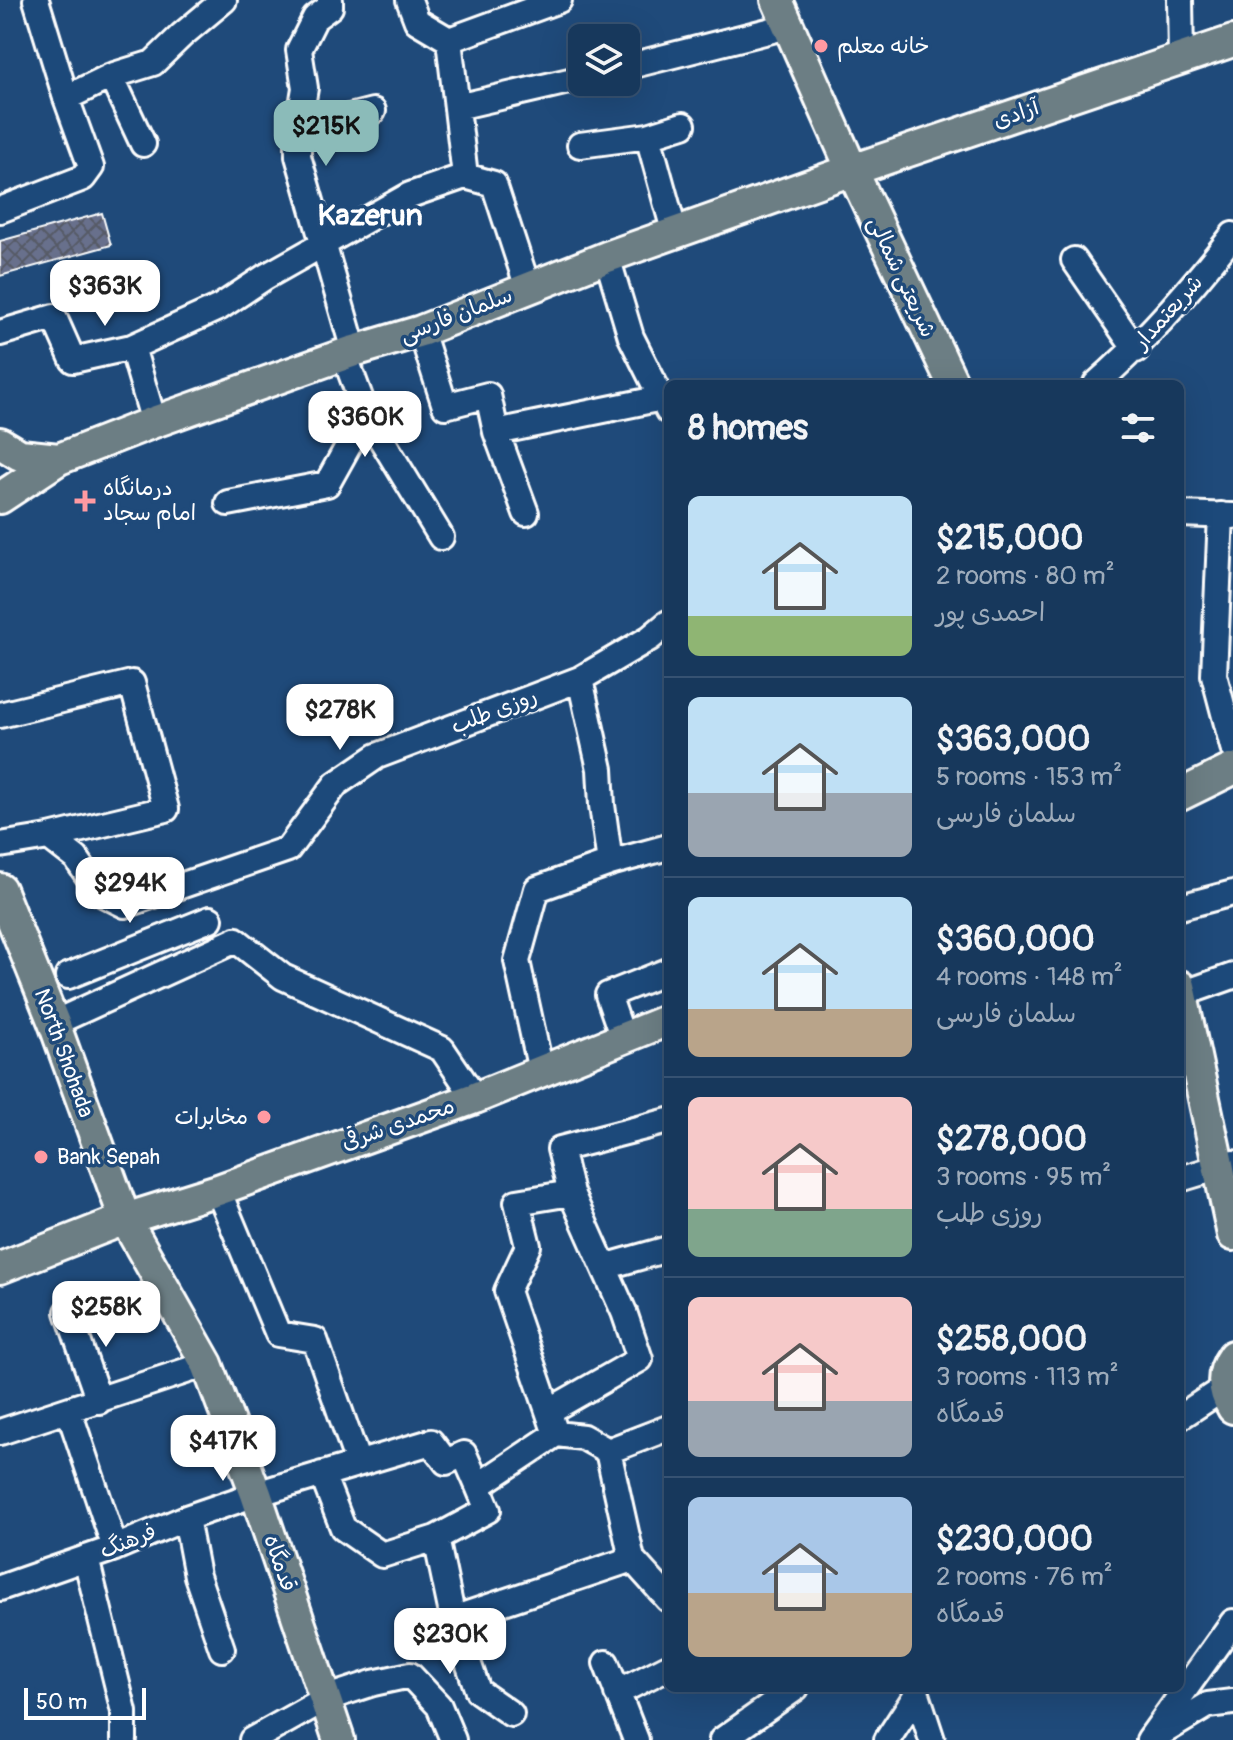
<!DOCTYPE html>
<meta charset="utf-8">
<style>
:root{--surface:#17385c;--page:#203f62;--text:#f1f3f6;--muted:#9eacbb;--line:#365272;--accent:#8bbbb9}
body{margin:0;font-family:Pangolin,"Playpen Sans Arabic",sans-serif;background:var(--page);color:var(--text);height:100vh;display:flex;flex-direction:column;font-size:30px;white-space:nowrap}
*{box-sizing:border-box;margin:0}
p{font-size:26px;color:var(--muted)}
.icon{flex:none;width:44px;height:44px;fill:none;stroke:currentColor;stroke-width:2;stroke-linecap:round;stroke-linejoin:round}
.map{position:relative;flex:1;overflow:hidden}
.drawer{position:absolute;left:664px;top:380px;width:520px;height:1312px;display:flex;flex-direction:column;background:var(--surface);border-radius:12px;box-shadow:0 8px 32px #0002,0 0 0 2px var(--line)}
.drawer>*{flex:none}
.tools{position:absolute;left:568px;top:24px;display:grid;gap:16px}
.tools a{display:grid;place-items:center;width:72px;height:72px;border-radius:12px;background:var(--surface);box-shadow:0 8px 32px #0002,0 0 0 2px var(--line);font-size:40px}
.scale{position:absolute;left:24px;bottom:20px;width:122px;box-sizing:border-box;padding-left:8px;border:4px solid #fff;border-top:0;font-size:22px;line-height:28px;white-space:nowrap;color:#fff;-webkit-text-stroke:6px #1f4a7a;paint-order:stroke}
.price{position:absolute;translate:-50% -68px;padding:0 18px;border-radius:16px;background:#fff;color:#222;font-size:26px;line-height:52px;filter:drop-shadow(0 2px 4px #0008)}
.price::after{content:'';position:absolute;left:50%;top:48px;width:24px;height:18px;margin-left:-12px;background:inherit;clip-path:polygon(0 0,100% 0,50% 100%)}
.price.active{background:var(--accent);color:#111}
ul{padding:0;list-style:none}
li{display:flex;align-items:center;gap:24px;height:200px;padding:0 24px}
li+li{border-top:2px solid var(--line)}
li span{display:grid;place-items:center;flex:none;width:224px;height:160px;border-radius:12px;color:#555}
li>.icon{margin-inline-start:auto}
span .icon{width:96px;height:96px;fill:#fffc;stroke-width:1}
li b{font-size:34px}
h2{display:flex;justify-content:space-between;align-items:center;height:96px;padding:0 24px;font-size:34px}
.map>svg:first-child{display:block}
</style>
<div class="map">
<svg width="1233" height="1740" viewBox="0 0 1233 1740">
<defs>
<pattern id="building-cross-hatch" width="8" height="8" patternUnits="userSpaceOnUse" patternTransform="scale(2)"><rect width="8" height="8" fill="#676f8c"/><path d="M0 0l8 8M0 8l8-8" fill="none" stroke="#575a66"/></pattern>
</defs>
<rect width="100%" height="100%" fill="#1f4a7a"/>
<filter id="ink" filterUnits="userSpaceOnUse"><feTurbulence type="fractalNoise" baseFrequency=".0125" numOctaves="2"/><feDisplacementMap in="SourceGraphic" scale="16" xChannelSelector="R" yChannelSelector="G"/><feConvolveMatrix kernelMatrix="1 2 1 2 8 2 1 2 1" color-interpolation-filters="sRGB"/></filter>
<g filter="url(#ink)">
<!-- building -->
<path fill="url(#building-cross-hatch)" stroke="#fff" stroke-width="2" d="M102 213 111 245 0 276V241Z"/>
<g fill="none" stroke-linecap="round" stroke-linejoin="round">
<!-- minor casing -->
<g stroke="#fff" stroke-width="30">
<path id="minor" d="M36 0 66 98
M330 0V7L315 18 299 50 305 88 298 130V156L354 351
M409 0 417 21 449 40 465 176 494 184 528 288
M1180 0 1181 57
M449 40 559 0
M626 67 788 26
M111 76 143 144
M457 107 582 78
M298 130 373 111
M648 136 683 125
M580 145 648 136 675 234
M0 210 83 178 91 167 66 98 111 76 153 63 182 35 224 0
M607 257 631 337 668 411
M1074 260 1136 350
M421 331 445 406 488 395 496 432 662 398
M0 333 54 317 73 360 132 347 154 422
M132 347 220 307 265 277 410 195 465 176
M344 354 366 414 441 537
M1096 384C1148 339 1191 289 1233 235
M496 432 526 513
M228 503 327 484 366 414
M1180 514 1233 516
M1221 515 1214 675 1233 747
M0 715 132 683 166 809 49 837 0 845
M49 837 76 858 99 892 125 905 288 849 336 784 377 756 580 679 650 638 668 623
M610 863 668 847
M1180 907 1233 893
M68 976 210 919
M1182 994 1233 976
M54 1023 236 940 283 977 442 1049 475 1098
M623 1038 608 995 668 971
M541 1071 517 961 537 889 610 863 602 805 600 769 580 679
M1180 1179 1233 1163
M218 1190 278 1334 315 1340 358 1463
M604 1267 668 1249
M68 1312 99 1401
M69 1411 115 1548
M549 1411 640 1359 624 1312 571 1193
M1180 1417 1224 1388
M0 1432 207 1364
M556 1434 583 1437 608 1451 668 1428
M608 1451 632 1559 668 1599
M322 1474 343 1528 382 1555 436 1538 453 1619 478 1691 511 1714
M186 1518 197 1576 222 1649
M436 1538 488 1510 478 1486
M86 1558 124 1712V1740
M0 1588 115 1548 186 1518 256 1494 431 1442 446 1462 464 1454 478 1486 556 1434 507 1291 528 1246 517 1202 571 1193 560 1149 668 1121
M453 1619 632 1559
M606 1663 636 1740
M915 1688 932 1740
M617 1693 668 1667
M1158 1735 1208 1705 1233 1702
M252 1740 327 1698 373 1683 410 1675 439 1706 453 1740
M722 1740 796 1688
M887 1740 917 1694
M1149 1740 1233 1622"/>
</g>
<!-- major casing -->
<g stroke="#fff" stroke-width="36">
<path id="major" d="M777 0 852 170 953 384
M0 443 20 455 59 459
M0 498 59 459 154 422 354 351 421 331 607 257 852 170 1233 41
M1180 795 1233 769
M0 889 54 1023 125 1219 207 1364 256 1494 339 1740
M1180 986 1233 1235
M0 1268 125 1219 218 1190 475 1098 668 1020
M1233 1356C1220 1374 1222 1390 1233 1408"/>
</g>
<!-- minor -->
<use href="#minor" stroke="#1f4a7a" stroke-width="24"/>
<!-- major -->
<use href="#major" stroke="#6c7e84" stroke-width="30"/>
</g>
</g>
<!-- markers -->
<g fill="#ff9aa2" stroke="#1f4a7a" stroke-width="3">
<circle cx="821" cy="46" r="8"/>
<path d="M81 489h8v8h8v8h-8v8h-8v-8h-8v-8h8z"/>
<circle cx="264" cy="1117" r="8"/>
<circle cx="41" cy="1157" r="8"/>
</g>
<g text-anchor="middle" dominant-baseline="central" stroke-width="7" stroke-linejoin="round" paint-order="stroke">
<!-- poi labels -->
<g font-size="22" fill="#fff" stroke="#1f4a7a" text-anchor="start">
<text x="837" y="46">خانه معلم</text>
<text x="103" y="488">درمانگاه<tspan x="103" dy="25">امام سجاد</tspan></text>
<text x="248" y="1117" text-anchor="end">مخابرات</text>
<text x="57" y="1157">Bank Sepah</text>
</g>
<!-- street labels -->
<g font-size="22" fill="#fff" stroke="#1f4a7a">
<text transform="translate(1016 114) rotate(-19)">آزادی</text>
<text transform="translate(902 277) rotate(65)">شریعتی شمالی</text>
<text transform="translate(1168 312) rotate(-48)">شریعتمدار</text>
<text transform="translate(456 315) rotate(-21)">سلمان فارسی</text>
<text transform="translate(494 711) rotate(-21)">روزی طلب</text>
<text transform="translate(64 1053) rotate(70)">North Shohada</text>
<text transform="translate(398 1124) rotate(-19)">محمدی شرقی</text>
<text transform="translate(128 1541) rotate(-22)">فرهنگ</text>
<text transform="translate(280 1563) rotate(71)">قدمگاه</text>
</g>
<!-- district labels -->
<g font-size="30" font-weight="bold" fill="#fff" stroke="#1f4a7a">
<text x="370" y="215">Kazerun</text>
</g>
</g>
</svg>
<div class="tools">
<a><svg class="icon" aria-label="layers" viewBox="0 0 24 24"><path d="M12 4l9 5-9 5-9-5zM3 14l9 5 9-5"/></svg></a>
</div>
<div class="scale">50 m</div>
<b class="price active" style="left:326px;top:168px">$215K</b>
<b class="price" style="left:105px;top:328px">$363K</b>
<b class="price" style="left:365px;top:459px">$360K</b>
<b class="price" style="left:340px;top:752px">$278K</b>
<b class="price" style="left:130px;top:925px">$294K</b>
<b class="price" style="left:106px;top:1349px">$258K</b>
<b class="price" style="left:223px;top:1483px">$417K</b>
<b class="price" style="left:450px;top:1676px">$230K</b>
<section class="drawer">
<h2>8 homes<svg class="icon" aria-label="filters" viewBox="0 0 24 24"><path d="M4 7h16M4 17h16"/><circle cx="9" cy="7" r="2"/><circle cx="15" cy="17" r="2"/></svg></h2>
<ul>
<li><span style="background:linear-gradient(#bfe0f5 75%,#8fb573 0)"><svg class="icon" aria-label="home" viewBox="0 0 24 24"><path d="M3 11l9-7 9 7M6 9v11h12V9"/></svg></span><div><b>$215,000</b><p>2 rooms · 80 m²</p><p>احمدی پور</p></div></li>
<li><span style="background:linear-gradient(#bfe0f5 60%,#9aa5b1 0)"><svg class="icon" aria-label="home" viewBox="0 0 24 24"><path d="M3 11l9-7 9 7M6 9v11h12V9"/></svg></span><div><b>$363,000</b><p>5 rooms · 153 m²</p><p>سلمان فارسی</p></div></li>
<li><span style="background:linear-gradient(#bfe0f5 70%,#b9a48a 0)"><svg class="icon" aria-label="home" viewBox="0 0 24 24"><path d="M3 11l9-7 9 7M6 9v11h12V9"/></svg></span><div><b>$360,000</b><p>4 rooms · 148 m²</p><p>سلمان فارسی</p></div></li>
<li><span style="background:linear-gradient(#f6c9c9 70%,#7fa58c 0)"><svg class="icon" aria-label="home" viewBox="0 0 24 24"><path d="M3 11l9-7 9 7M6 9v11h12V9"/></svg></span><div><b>$278,000</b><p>3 rooms · 95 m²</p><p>روزی طلب</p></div></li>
<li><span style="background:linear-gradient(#f6c9c9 65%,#9aa5b1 0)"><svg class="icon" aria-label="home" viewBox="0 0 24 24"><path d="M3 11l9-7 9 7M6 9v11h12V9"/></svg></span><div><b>$258,000</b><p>3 rooms · 113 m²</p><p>قدمگاه</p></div></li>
<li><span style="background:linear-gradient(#a9c7e8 60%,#b9a48a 0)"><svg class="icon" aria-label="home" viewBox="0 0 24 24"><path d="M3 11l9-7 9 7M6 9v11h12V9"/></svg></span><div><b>$230,000</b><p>2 rooms · 76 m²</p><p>قدمگاه</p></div></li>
</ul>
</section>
</div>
